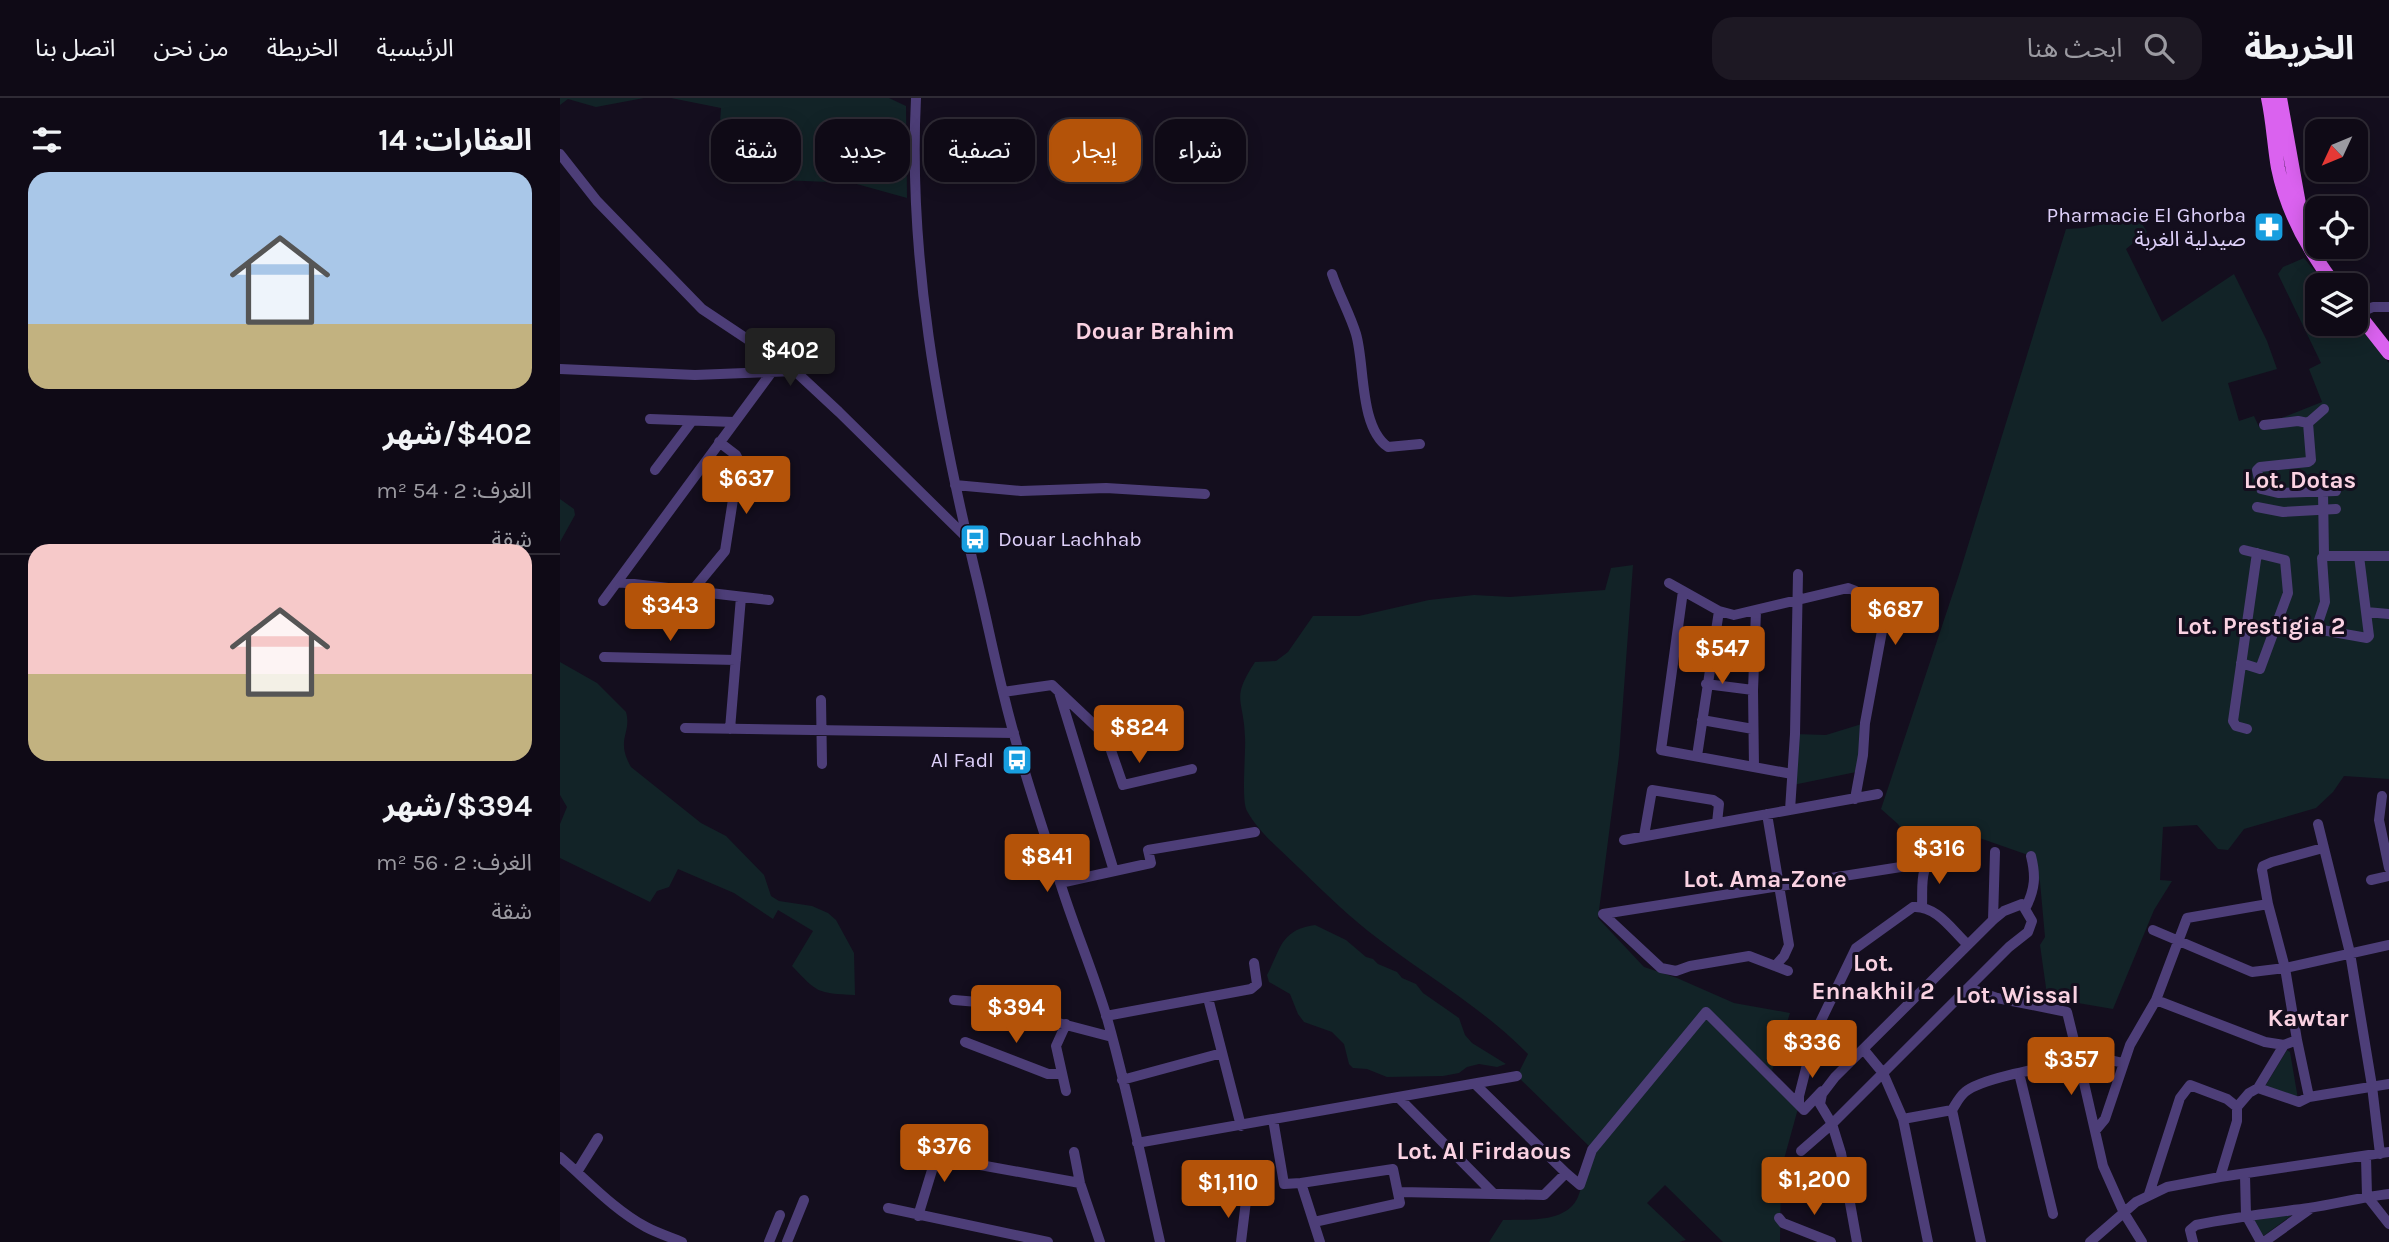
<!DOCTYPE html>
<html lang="ar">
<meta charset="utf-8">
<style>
:root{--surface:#0f0a16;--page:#1d1823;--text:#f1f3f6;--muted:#9b9aa1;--line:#2f2b35;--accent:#b45309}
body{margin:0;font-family:Karla,"Noto Sans Arabic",sans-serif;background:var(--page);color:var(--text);direction:rtl;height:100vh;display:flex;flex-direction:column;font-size:26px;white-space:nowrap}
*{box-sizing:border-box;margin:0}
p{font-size:23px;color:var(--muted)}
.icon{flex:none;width:38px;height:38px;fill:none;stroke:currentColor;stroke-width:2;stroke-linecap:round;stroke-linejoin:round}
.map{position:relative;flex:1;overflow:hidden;direction:ltr}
.panel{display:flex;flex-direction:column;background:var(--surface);width:560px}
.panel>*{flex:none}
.guide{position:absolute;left:21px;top:21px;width:665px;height:63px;direction:rtl;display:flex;gap:14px}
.needle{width:46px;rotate:226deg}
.buttons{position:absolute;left:1745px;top:21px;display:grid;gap:14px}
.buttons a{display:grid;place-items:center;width:63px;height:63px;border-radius:14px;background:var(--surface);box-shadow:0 4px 18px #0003,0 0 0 2px var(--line);font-size:35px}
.price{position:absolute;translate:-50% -60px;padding:0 16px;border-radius:7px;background:var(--accent);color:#fff;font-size:23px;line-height:46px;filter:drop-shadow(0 2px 4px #0008)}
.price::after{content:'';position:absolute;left:50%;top:42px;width:21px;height:16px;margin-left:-10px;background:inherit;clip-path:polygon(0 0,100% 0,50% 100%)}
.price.current{background:#222;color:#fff}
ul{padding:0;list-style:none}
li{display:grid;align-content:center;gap:14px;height:371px;padding:0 28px}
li+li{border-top:2px solid var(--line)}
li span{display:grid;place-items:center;height:217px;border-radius:21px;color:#555}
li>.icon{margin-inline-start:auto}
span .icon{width:126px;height:126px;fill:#fffc;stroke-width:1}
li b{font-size:30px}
h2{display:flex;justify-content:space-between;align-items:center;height:84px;padding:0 28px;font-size:30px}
.chip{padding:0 24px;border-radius:21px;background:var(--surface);box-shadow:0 4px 18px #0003,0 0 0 2px var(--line);font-size:24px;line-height:63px}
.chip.current{background:var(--accent);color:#fff}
header{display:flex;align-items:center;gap:42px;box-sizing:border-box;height:98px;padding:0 35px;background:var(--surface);border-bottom:2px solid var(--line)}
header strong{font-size:33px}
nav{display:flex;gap:38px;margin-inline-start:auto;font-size:24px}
.search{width:490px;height:63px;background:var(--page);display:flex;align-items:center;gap:18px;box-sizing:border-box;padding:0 24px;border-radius:21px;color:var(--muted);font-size:26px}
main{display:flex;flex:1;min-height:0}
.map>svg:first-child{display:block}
</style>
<header>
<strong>الخريطة</strong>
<div class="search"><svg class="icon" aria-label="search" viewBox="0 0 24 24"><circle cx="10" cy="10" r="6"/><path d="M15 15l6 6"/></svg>ابحث هنا</div>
<nav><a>الرئيسية</a><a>الخريطة</a><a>من نحن</a><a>اتصل بنا</a></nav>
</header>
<main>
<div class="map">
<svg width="1829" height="1144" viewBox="0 0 1829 1144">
<rect width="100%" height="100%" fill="#140e1e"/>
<!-- green -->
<path fill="#122327" d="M0 0H84L36 9 8 1 0 7Z
M111 0H329L346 8 347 100 293 85 175 80 157 67 161 10Z
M1578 119 1587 134 1566 151 1602 224 1674 176 1707 243 1717 271 1668 285 1679 323 1694 318 1699 329 1762 304 1749 271 1761 265 1718 176 1723 169 1744 160 1766 187H1757V226H1796V223L1829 265V681L1784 678 1773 694 1756 710 1684 731 1668 752 1658 751 1637 727 1603 729 1600 782 1612 783 1594 812 1553 911 1518 905 1512 907 1488 904 1480 847 1485 839 1480 784 1471 758 1408 736 1363 756 1355 753 1338 726 1321 711 1398 480 1506 131 1524 130Z
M0 401 14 411 15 417 0 444Z
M1073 467 1059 658 1038 820 1084 869 1117 880 1174 905 1230 915 1212 973 1239 1007 1221 1072 1220 1144H1163L1105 1087 1087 1105 1126 1142 1119 1144H929L943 1122C966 1121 1006 1126 1018 1099 1023 1086 1027 1066 1032 1051L957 978 968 956C920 907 861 875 808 833 783 813 760 790 737 768 720 751 699 735 687 713 681 703 686 654 685 639 684 600 670 602 695 564L716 563 728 554 753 518H799L869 502 914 497 950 499 1045 492 1051 470Z
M0 564 37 585 66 614C72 636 55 641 71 669L141 725 166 738 204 777 211 798 219 803 252 808 268 815 276 822 294 855 295 897C256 895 258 895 232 868L253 833 218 812 213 821 174 795 118 771 109 789 97 793 90 804 0 760V726L7 709 0 697Z
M1305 625 1301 673 1233 687 1235 636 1266 637Z
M755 827 786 842 806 859 813 861 818 866 837 874 842 880 856 886 863 895 899 920 905 937 912 945 946 966 937 969 919 966 907 969 899 975 883 978 827 979 807 971 793 970 789 966 784 946 772 934 744 924 738 916 730 896 709 884 707 877C721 851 720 832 755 827Z
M1727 952 1730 954 1738 1001 1704 990Z
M1732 1117 1702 1139 1692 1121Z"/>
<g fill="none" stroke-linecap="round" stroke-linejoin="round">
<!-- minor -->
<path stroke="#4d3e78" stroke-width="10" d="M356 0C348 159 378 319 415 473 425 513 433 554 443 594 458 657 479 719 499 781 513 827 533 873 547 920 568 994 583 1069 600 1144
M0 56 37 103 142 211 235 273
M772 176C779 197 790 216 796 236 805 266 799 329 828 349L860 346
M1806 212 1813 209H1829
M0 271 135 277 235 273 279 314 407 440
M1764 311 1748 325 1751 362 1748 364 1700 369 1697 372 1701 391 1718 395 1776 393
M90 321 174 324
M1704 327 1738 323 1748 325
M95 372 132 323
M395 387 461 393 546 390 645 396
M1763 393 1764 458
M1697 409 1723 414 1776 411
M57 484 211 275
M1109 485 1159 513 1174 517 1288 490C1308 496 1318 513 1322 533L1305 625 1303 657 1295 701
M132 493 165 453 179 363 176 357 159 344
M1123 493 1101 652 1232 676
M43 503 57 484 209 502
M1806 514 1829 516
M1717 524 1807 540 1809 538 1799 458
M1756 531 1765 504 1762 460 1764 458H1829
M44 559 176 562
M1681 565 1700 571 1728 495 1725 462 1684 452
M1146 586 1193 592
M443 594 492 587 546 638
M499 594 554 773
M261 602 262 666
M1142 622 1193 631
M125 630 454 635
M589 630 546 638 563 687 632 671
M170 631 181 499
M1687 631 1676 628 1673 623 1697 455
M1137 658 1159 513
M1194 669 1193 592 1196 513
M1822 698 1819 722 1829 770
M1230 712 1235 636 1238 476
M1207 716 1229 847 1224 858 1215 868
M1758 726 1790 855 1812 988 1820 1056
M1084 738 1092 692 1153 702 1159 706 1157 725
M1064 742 1318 696
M1811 782 1829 778
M500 785 591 765 588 752 695 734
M1362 808C1363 788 1358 765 1380 756
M1466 809C1475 791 1476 778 1471 758
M1043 816 1366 765
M1043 816 1101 870 1116 873 1130 868 1189 858 1228 873
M1433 822 1435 754
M1593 832 1692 874 1725 870 1829 847
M1408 890 1437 900 1507 914 1519 963
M648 900 681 1028
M394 902 418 904 552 939
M1596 902 1705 944 1724 947 1737 942 1749 999
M546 918 691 891 697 886 694 865
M1737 942 1725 870 1708 806 1702 772 1703 768 1712 764 1763 750
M405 944 488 976H502
M1304 952 1323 975 1343 1021 1368 1144
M1517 954 1563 965
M1459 975 1493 1116
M562 982 662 955
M915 986 1006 1075 1020 1087 1032 1052 1146 914 1239 1007
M1698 990 1724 947
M506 993 496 948 506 926
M1262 993 1244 1012 1239 1007V998L1255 935 1296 850 1353 809C1376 807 1392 832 1407 846
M839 1000 934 1096
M1677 1009 1689 995 1698 990 1739 1004 1749 999 1829 986
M1392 1012C1396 1006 1399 999 1405 994 1422 979 1494 968 1519 963L1543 1068 1564 1115 1582 1144
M713 1021 724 1086 741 1085 760 1144
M1343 1021 1392 1012 1421 1144
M1535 1033 1545 1021 1570 947 1596 902 1627 820 1708 806
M577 1045 957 978
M1241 1053 1272 1026 1449 849 1468 834 1472 823 1462 806 1444 813 1433 822 1275 979 1262 996 1260 1006 1272 1026 1281 1055 1297 1144
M514 1054 520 1085 540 1144
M0 1059C28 1083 53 1111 86 1129 97 1135 110 1139 122 1144
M376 1059 520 1085
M1806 1059 1807 1098 1829 1126
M17 1074 38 1040
M1685 1077 1686 1117 1701 1144
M741 1085 833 1071 840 1105 754 1124
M840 1094 984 1097 1006 1075
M1589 1096 1620 1000 1630 987 1667 1001 1677 1009V1023L1660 1079
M632 1100 658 1098 686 1103 681 1144
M328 1110 488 1144
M358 1118 380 1046
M1219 1120 1223 1125 1271 1144
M209 1144 220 1117
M227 1144 244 1102
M1530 1144 1576 1104 1607 1089 1660 1079 1829 1054
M1633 1144 1630 1132 1636 1127C1674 1119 1711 1115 1749 1110 1776 1106 1802 1099 1829 1096
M1704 1144 1750 1111"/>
<!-- major -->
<path stroke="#da62ef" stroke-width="14" d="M1708 0C1713 23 1714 47 1718 70 1727 115 1748 152 1775 187
M1720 0 1739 106 1757 147
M1796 213 1829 255"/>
</g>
<!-- icons -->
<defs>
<g id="pharmacy-square" transform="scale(1.575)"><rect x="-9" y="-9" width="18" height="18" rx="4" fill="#179edf" stroke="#140e1e"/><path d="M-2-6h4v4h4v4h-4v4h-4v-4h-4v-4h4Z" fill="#fff"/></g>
<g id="bus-square" transform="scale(1.575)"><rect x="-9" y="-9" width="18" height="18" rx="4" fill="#179edf" stroke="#140e1e"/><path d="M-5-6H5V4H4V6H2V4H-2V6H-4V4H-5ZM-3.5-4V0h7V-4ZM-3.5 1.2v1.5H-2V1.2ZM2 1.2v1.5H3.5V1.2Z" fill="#fff"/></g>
</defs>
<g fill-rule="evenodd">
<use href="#pharmacy-square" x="1709" y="129"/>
<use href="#bus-square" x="415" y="441"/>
<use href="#bus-square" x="457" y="662"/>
</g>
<g text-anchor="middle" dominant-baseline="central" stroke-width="6" stroke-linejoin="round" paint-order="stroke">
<!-- poi labels -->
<g font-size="21" fill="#ded0fa" stroke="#140e1e" text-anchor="end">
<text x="1686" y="117">Pharmacie El Ghorba<tspan x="1686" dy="24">صيدلية الغربة</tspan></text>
<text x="438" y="441" text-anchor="start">Douar Lachhab</text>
<text x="434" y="662">Al Fadl</text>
</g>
<!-- quarter labels -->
<g font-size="24" font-weight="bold" fill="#fad2e2" stroke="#140e1e">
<text x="595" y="233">Douar Brahim</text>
<text x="1740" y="382">Lot. Dotas</text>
<text x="1701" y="528">Lot. Prestigia 2</text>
<text x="1205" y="781">Lot. Ama-Zone</text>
<text x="1313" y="865">Lot.<tspan x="1313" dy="28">Ennakhil 2</tspan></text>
<text x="1457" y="897">Lot. Wissal</text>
<text x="1748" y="920">Kawtar</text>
<text x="924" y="1053">Lot. Al Firdaous</text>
</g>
</g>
</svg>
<div class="buttons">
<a><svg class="needle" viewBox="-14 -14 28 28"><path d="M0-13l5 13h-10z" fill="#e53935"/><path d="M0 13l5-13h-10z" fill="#9b9aa1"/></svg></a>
<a><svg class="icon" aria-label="locate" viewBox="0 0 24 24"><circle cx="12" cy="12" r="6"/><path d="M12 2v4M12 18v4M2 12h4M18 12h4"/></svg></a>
<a><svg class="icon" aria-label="layers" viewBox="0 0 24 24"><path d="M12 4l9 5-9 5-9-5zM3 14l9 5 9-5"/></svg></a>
</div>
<b class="price current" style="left:230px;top:290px">$402</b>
<b class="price" style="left:186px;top:418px">$637</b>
<b class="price" style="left:110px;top:545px">$343</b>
<b class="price" style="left:1335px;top:549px">$687</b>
<b class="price" style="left:1162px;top:588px">$547</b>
<b class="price" style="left:579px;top:667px">$824</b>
<b class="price" style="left:1379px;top:788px">$316</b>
<b class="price" style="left:487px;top:796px">$841</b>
<b class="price" style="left:456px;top:947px">$394</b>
<b class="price" style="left:1252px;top:982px">$336</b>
<b class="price" style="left:1511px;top:999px">$357</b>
<b class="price" style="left:384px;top:1086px">$376</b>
<b class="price" style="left:1254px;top:1119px">$1,200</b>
<b class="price" style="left:668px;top:1122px">$1,110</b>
<div class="guide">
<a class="chip">شراء</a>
<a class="chip current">إيجار</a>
<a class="chip">تصفية</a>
<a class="chip">جديد</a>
<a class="chip">شقة</a>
</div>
</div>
<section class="panel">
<h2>العقارات: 14<svg class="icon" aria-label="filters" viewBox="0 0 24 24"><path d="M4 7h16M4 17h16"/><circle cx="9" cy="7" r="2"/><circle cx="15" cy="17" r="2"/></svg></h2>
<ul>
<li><span style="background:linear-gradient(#a9c7e8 70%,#c2b280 0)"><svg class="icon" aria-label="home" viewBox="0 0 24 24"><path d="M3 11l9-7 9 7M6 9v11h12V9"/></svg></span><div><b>$402/شهر</b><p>الغرف: 2 · 54 m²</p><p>شقة</p></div></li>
<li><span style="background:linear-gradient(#f6c9c9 60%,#c2b280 0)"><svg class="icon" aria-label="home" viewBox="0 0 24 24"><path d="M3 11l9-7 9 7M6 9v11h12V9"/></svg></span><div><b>$394/شهر</b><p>الغرف: 2 · 56 m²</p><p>شقة</p></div></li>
</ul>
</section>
</main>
